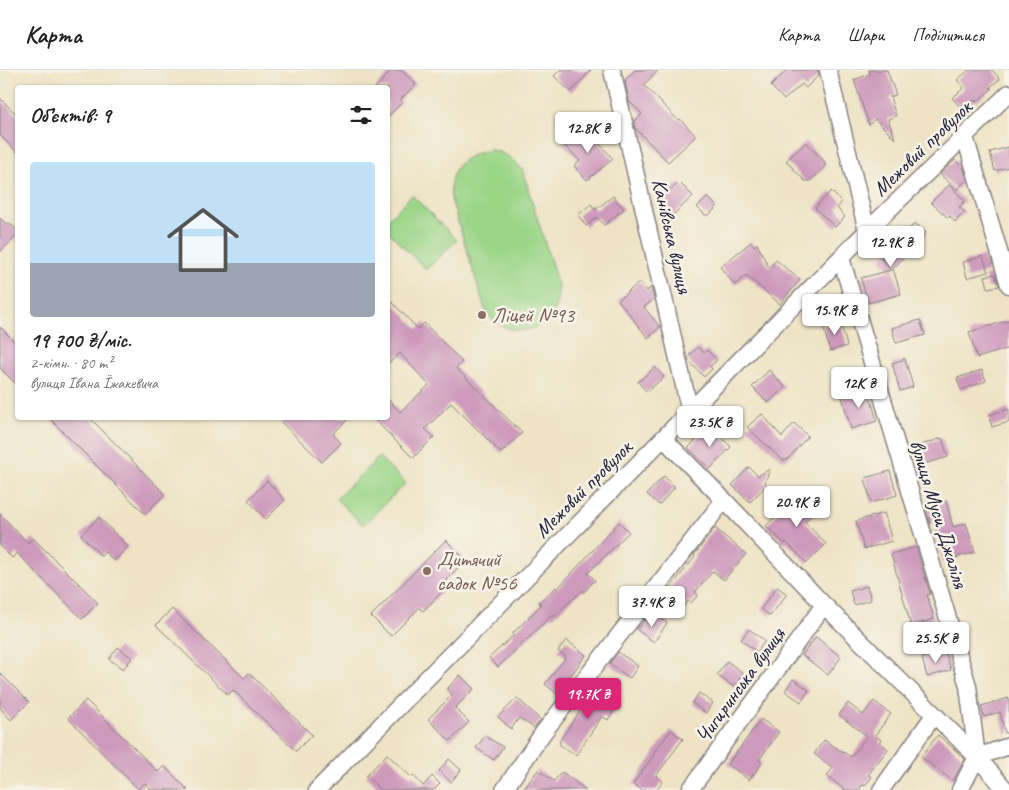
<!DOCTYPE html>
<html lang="uk">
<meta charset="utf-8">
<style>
:root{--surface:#fff;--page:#f2f2f2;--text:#222;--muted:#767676;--line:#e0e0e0;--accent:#db2777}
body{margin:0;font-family:Caveat,sans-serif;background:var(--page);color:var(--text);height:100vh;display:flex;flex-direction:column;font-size:19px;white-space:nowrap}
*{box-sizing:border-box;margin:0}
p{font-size:16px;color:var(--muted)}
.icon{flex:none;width:28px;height:28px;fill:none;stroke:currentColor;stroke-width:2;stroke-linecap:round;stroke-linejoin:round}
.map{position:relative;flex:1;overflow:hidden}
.details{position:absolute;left:15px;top:15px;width:375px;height:335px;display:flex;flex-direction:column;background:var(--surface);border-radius:5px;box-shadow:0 1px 4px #0004}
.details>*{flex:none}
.price{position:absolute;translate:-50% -42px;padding:0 11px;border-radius:5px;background:#fff;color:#222;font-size:16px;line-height:32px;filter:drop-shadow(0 1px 2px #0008)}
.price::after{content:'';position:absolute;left:50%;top:30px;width:15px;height:11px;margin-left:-8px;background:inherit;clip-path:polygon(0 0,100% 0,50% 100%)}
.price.active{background:var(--accent);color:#fff}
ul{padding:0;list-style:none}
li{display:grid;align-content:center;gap:10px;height:265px;padding:0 15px}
li span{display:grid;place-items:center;height:155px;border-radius:5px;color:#555}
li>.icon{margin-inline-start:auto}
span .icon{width:90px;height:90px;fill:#fffc;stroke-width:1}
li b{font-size:21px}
h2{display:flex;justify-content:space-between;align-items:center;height:60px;padding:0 15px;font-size:21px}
header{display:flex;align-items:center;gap:30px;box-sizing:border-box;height:70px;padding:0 25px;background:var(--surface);border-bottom:1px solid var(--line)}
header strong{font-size:24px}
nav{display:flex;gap:28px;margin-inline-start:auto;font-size:18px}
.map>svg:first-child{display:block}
</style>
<header>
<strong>Карта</strong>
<nav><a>Карта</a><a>Шари</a><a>Поділитися</a></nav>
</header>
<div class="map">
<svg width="1009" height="720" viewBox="0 0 1009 720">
<rect width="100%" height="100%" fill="#f7f3e8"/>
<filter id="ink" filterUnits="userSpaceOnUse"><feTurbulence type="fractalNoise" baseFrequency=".02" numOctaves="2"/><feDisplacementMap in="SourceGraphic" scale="10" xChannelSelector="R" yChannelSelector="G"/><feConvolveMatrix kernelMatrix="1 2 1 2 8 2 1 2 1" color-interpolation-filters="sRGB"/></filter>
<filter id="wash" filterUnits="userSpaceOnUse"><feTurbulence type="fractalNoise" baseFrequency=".0096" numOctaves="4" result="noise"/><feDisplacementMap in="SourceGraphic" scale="20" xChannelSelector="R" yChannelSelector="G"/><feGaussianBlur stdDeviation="1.12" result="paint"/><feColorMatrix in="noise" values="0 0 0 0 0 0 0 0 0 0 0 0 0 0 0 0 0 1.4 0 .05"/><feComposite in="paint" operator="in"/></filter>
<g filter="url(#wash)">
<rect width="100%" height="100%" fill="#eee3c5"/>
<!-- green -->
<path fill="#9bd588" stroke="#5e7c62" d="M491 80C504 82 514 89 522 99L558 215C562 259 512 277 486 242L451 129C447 99 462 85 491 80Z
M412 125 457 170 426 200 388 161V149Z
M379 387 406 413 363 455 336 429Z"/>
<g id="blocks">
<!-- building -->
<path fill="#cd9abc" d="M392 0H401L416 14 400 30 402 32 388 47V18H375Z
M560 0H591L571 22 554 6Z
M635 0H658L644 15 678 50 680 49 696 66 668 92 635 58 634 52 642 44 629 31 625 10Z
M787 0H818L819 5 806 18 802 14 784 30 771 16Z
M869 0H887L896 25 890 27 896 46 888 49 895 69 875 49 869 55 854 10 870 4Z
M969 0H992L1000 9 990 17 992 19 976 32 975 30 963 40 952 28 964 18 957 10Z
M0 28 18 46V83L0 65Z
M579 59 590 71 594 67 613 89 587 110 574 96 580 91 563 74Z
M806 72 825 92V97L810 111H805L786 91Z
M1009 77V97L995 101 990 82Z
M955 90 964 99 967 109 957 120 940 104Z
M679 112 693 126 673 145 659 131Z
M949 115 965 131 959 137 965 142 955 152 950 146 948 148 931 132Z
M831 121 842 132 837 138 845 147 835 157 815 138Z
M613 126 624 139 604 155 597 147 586 156 578 145 591 134 595 140Z
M708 127 717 137 709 145H705L697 137Z
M0 148 7 155 9 153 18 161V165L0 182Z
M915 153 926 163 893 199 901 224 868 233 861 208 891 200 881 189Z
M751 172 754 176 757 174 769 198 776 190 800 210 780 234 746 205 735 215 720 197Z
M983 186 988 202 967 208 963 192Z
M995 204 999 216 988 218 985 206Z
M640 212 647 221 651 217 654 229 644 237 660 257 648 268 618 230Z
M388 228 418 259 424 253 462 292 456 298 522 363 501 383 451 333 425 359 434 367 413 388 373 348H388V329L400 342 429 315 400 283 388 294Z
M920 250 925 265 896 273 892 258Z
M1009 250V278L977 288 969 262Z
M840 251 847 276 830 281 823 256Z
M0 257 18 275V316L0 298Z
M698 277 704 283 707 280 717 290 710 296 712 299 704 307 689 291 688 287Z
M905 289 913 317 900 321 892 293Z
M655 297 664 307 647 322 638 312Z
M769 300 785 317 768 333 752 317Z
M982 300 986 311 961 320 957 308Z
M868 319 877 351 851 359 842 327Z
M1009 339V352L992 357 989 345Z
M762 344 782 367 794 353 808 366 787 390H782L747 357Z
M49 348H90L165 424 145 444Z
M277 348H349L333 364 341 373 322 392Z
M710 356 731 377 710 399 688 378Z
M942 368 948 387 920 395 915 377Z
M749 397 758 406 770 399 765 413 767 415 750 432 732 415Z
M890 401 897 425 871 433 865 408Z
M664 406 675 417 659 435 647 424Z
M267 411 285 430 266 449 248 430Z
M798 423 816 441 805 452 826 474 807 493 786 472 785 474 766 456Z
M946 431 953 457 966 453 975 482 945 491 934 452 930 453 925 437Z
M884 443 892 471 864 479 856 451Z
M0 444 28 473 33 468 98 533 82 549 17 483 12 488 0 476Z
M99 447 128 477 114 491 105 482 101 486 81 465Z
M619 452 629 462 588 503 595 510 584 522 583 520 553 547 551 546 498 597 489 588 514 565 512 564 541 535 539 532 556 517 557 519Z
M715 458 746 484 724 510 713 501 695 522 698 525 691 533 688 531 682 538 665 524 695 487 694 485Z
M446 470 466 490 438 518 442 522 423 541 419 538 391 566 371 546Z
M916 477 930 524 927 525 934 549 911 556 891 484Z
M867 516 871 530 854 535 850 521Z
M777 517 787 524 770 546 761 539Z
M172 539 244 608 249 603 312 665 296 681 233 620 228 625 156 555Z
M657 546 667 553 654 572 637 560 645 549 652 554Z
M749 559 765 571 757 582 741 570Z
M816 567 841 587 828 605 802 585Z
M566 570 586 585 557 624 545 614 566 587 558 581Z
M118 577 132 588 123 599 109 589Z
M945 581 951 600 927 607 922 588Z
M618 582 638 596 630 608 609 594Z
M727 591 743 603 734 617 717 605Z
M0 603 29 632 11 650 0 638Z
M460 605 474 619 455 638 469 652 450 671 428 649 452 625 447 619Z
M793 609 809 620 801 632 785 621Z
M596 617 619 633 608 650 602 646 576 685 560 675V670Z
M699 623 713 633 706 643 692 633Z
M517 628 541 650 534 658 519 648 511 659 498 647Z
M1009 628V663H1005L1000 642 984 647 981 636Z
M86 630 158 702 164 696 188 720H152L145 713 138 719 68 648Z
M874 631 891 644 875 665 881 670 879 672 888 679 868 705 872 707 865 716 862 715 859 720H845L827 706 833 698 814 684 824 670 851 687 867 666 839 645 848 633 863 645Z
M761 649 779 662 759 690 762 693 749 710 728 694Z
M671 660 683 669 656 706 663 711 656 720H642L633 714 655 683 654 682Z
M938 665 965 689 953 711 921 687Z
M485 666 503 677 494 690 476 678Z
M387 684 411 707 413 705 423 716 432 706 440 714 434 720H381L366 706Z
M449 689 461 700 451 712 439 701Z
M538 700 554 711 562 702 586 720H523Z"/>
</g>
</g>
<g filter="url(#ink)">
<use href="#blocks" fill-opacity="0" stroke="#888280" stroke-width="1"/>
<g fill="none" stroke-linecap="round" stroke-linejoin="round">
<!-- minor casing -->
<g stroke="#888280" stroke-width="19">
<path id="minor" d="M612 0 690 342
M828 0 867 161
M965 67 1009 215
M841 188 968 616 977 687
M664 369 724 430 824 535 977 687 1006 720
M317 720 867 161 1009 23
M504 720 543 663 724 430
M690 720 824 535
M881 720 934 645
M960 720 977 687 1009 676"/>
</g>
<!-- minor -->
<use href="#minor" stroke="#fff" stroke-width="16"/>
</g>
</g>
<!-- markers -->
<g fill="#8d6e63" stroke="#f7f3e8" stroke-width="2">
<circle cx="482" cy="245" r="5"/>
<circle cx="427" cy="501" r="5"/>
</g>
<g text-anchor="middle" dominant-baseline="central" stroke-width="5" stroke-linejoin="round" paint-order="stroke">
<!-- street labels -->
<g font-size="21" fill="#22223b" stroke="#f7f3e8">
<text transform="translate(922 78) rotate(-44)">Межовий провулок</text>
<text transform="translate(672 166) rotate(77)">Канівська вулиця</text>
<text transform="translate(583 419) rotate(-45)">Межовий провулок</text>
<text transform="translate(939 444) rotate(73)">вулиця Муси Джаліля</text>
<text transform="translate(740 615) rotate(-54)">Чигиринська вулиця</text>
</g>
<!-- education labels -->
<g font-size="21" fill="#785e54" stroke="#f7f3e8" text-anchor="start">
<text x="492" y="245">Ліцей №93</text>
<text x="437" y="489">Дитячий<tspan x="437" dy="24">садок №56</tspan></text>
</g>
</g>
</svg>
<b class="price" style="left:588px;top:84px">12.8K ₴</b>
<b class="price" style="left:891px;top:198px">12.9K ₴</b>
<b class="price" style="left:835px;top:266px">15.9K ₴</b>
<b class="price" style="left:859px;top:339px">12K ₴</b>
<b class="price" style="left:710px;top:378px">23.5K ₴</b>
<b class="price" style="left:797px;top:458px">20.9K ₴</b>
<b class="price" style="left:652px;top:558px">37.4K ₴</b>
<b class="price" style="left:936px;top:594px">25.5K ₴</b>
<b class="price active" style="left:588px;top:650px">19.7K ₴</b>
<section class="details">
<h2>Об’єктів: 9<svg class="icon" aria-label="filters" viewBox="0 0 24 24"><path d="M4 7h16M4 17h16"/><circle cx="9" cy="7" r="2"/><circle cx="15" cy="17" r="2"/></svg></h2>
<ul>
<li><span style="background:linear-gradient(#bfe0f5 65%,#9aa5b1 0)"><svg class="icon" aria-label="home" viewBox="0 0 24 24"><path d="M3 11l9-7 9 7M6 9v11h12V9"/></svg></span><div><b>19 700 ₴/міс.</b><p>2-кімн. · 80 m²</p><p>вулиця Івана Їжакевича</p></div></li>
</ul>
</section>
</div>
